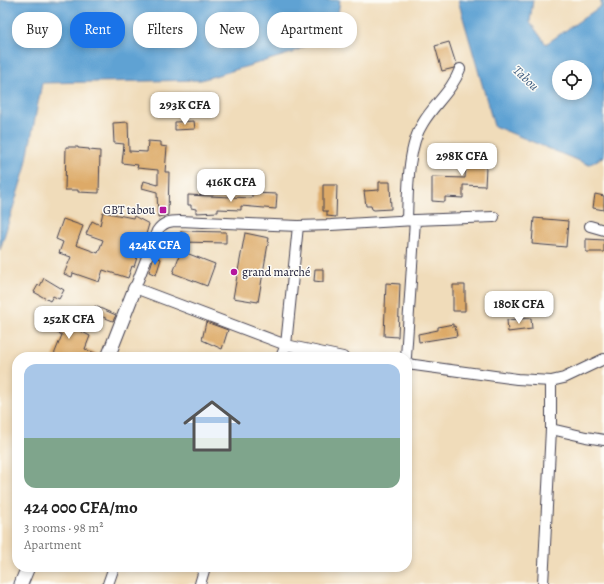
<!DOCTYPE html>
<meta charset="utf-8">
<style>
:root{--surface:#fff;--page:#f6f6f6;--text:#222;--muted:#767676;--accent:#1a73e8}
body{margin:0;font-family:Alegreya,serif;background:var(--page);color:var(--text);height:100vh;display:flex;flex-direction:column;font-size:15px;white-space:nowrap}
*{box-sizing:border-box;margin:0}
p{font-size:13px;color:var(--muted)}
.icon{flex:none;width:22px;height:22px;fill:none;stroke:currentColor;stroke-width:2;stroke-linecap:round;stroke-linejoin:round}
.map{position:relative;flex:1;overflow:hidden}
.details{position:absolute;left:12px;top:352px;width:400px;height:220px;display:flex;flex-direction:column;background:var(--surface);border-radius:16px;box-shadow:0 2px 6px #0003}
.details>*{flex:none}
.top-card{position:absolute;left:12px;top:12px;width:400px;height:36px;display:flex;gap:8px}
.fabs{position:absolute;left:552px;top:60px;display:grid;gap:8px}
.fabs a{display:grid;place-items:center;width:40px;height:40px;border-radius:50%;background:var(--surface);box-shadow:0 2px 6px #0003;font-size:20px}
.price{position:absolute;translate:-50% -34px;padding:0 9px;border-radius:8px;background:#fff;color:#222;font-size:13px;line-height:26px;filter:drop-shadow(0 1px 2px #0008)}
.price::after{content:'';position:absolute;left:50%;top:24px;width:12px;height:9px;margin-left:-6px;background:inherit;clip-path:polygon(0 0,100% 0,50% 100%)}
.price.on{background:var(--accent);color:#fff}
ul{padding:0;list-style:none}
li{display:grid;align-content:center;gap:8px;height:212px;padding:0 12px}
li span{display:grid;place-items:center;height:124px;border-radius:12px;color:#555}
li>.icon{margin-inline-start:auto}
span .icon{width:72px;height:72px;fill:#fffc;stroke-width:1}
li b{font-size:17px}
.chip{padding:0 14px;border-radius:16px;background:var(--surface);box-shadow:0 2px 6px #0003;font-size:14px;line-height:36px}
.chip.on{background:var(--accent);color:#fff}
.map>svg:first-child{display:block}
</style>
<div class="map">
<svg width="604" height="584" viewBox="0 0 604 584">
<rect width="100%" height="100%" fill="#fdfcf7"/>
<filter id="ink" filterUnits="userSpaceOnUse"><feTurbulence type="fractalNoise" baseFrequency=".025" numOctaves="2"/><feDisplacementMap in="SourceGraphic" scale="8" xChannelSelector="R" yChannelSelector="G"/><feConvolveMatrix kernelMatrix="1 2 1 2 8 2 1 2 1" color-interpolation-filters="sRGB"/></filter>
<filter id="wash" filterUnits="userSpaceOnUse"><feTurbulence type="fractalNoise" baseFrequency=".012" numOctaves="4" result="noise"/><feDisplacementMap in="SourceGraphic" scale="16" xChannelSelector="R" yChannelSelector="G"/><feGaussianBlur stdDeviation="0.9" result="paint"/><feColorMatrix in="noise" values="0 0 0 0 0 0 0 0 0 0 0 0 0 0 0 0 0 1.4 0 .05"/><feComposite in="paint" operator="in"/></filter>
<g filter="url(#wash)">
<rect width="100%" height="100%" fill="#f0dcba"/>
<!-- water -->
<path fill="#5ea2d3" stroke="#406287" fill-rule="evenodd" d="M0 0H340L336 29 292 53 201 80 42 83 25 169 0 250Z
M458 0H533L530 22 546 44 601 6V0H604V156L589 165 494 126ZM559 67H585V93H559Z"/>
<g id="blocks">
<!-- building -->
<path fill="#ddaa67" d="M449 42 456 64 454 68 442 71 435 46Z
M194 121 195 129 175 130V122Z
M128 122 129 151 147 152 148 141 161 142V146L167 147 165 172H169L168 215 158 217 157 192 142 188 144 181 158 185V170L137 168 138 165 122 163 124 144 114 143 113 123Z
M66 147H78V148L89 149V150L100 151 99 193 78 192V190H65Z
M467 148 487 149 485 186 463 185V198L445 197V202L432 201V177L465 178Z
M379 182H390L391 209 374 210 372 209 371 206H366L364 191 379 190Z
M323 185H337L336 217 327 216V211H323Z
M252 193 277 194 276 209 241 206V210L218 209V212L196 213V209L191 208V205H188V195L252 198Z
M595 194 604 196V210L593 208Z
M103 212 133 218 134 216 149 224 142 248H140L134 267 132 266 128 278 103 270 99 282 73 273 72 277 64 274 71 257 59 253 63 242 56 239 63 219 83 226 76 245 98 253 103 240 86 234 92 221 100 225Z
M534 218 568 221 566 247 532 244Z
M181 231 226 232V243L180 242Z
M245 233 269 238 258 302 233 298Z
M586 239 604 240V252H586Z
M181 251 215 264 207 286 173 273Z
M154 256 161 259 156 275 149 272Z
M315 269H323V282L314 281Z
M44 278 64 290 59 299 53 296 50 301 34 292 38 285 40 286Z
M386 283 400 284 398 337 384 336Z
M453 285H465V311H453Z
M95 306 116 315 113 321 95 314Z
M48 314 90 336 85 349 100 355V357H53L62 335 43 325Z
M531 318 532 329 508 332 507 320Z
M206 322 228 330 222 349 202 340Z
M453 324V327L455 326 457 336 419 342 418 334 438 330V327Z"/>
</g>
</g>
<g filter="url(#ink)">
<use href="#blocks" fill-opacity="0" stroke="#413e4e" stroke-width="1"/>
<g fill="none" stroke-linecap="round" stroke-linejoin="round">
<!-- minor casing -->
<g stroke="#413e4e" stroke-width="12">
<path id="minor" d="M407 220C408 192 407 147 423 123 434 104 452 91 460 69
M590 226 604 230
M281 357 286 345 298 226
M343 357 286 345 135 288 157 231C163 222 170 221 180 221L298 226 331 225 415 220 494 217
M406 357 415 220
M407 364 517 379 551 381 564 378 604 359
M551 429 586 437 604 440
M108 584 114 567
M200 584 205 567
M543 584 551 429V381"/>
</g>
<!-- tertiary casing -->
<g stroke="#413e4e" stroke-width="15">
<path id="tertiary" d="M108 357 135 288
M21 584 28 567"/>
</g>
<!-- minor -->
<use href="#minor" stroke="#fff" stroke-width="10"/>
<!-- tertiary -->
<use href="#tertiary" stroke="#fff" stroke-width="13"/>
</g>
</g>
<!-- markers -->
<g fill="#b5179e" stroke="#fdfcf7" stroke-width="1.5">
<rect x="159" y="206" width="8" height="8" rx="2"/>
<circle cx="234" cy="272" r="4"/>
</g>
<g text-anchor="middle" dominant-baseline="central" stroke-width="3" stroke-linejoin="round" paint-order="stroke">
<!-- poi labels -->
<g font-size="12" fill="#22223b" stroke="#fdfcf7" text-anchor="end">
<text x="155" y="210">GBT tabou</text>
<text x="242" y="272" text-anchor="start">grand marché</text>
</g>
<!-- water labels -->
<g font-size="13" font-style="italic" fill="#3d5c7f" stroke="#fdfcf7">
<text transform="translate(526 78) rotate(44)">Tabou</text>
</g>
</g>
</svg>
<div class="fabs">
<a><svg class="icon" aria-label="locate" viewBox="0 0 24 24"><circle cx="12" cy="12" r="6"/><path d="M12 2v4M12 18v4M2 12h4M18 12h4"/></svg></a>
</div>
<b class="price" style="left:185px;top:126px">293K CFA</b>
<b class="price" style="left:462px;top:177px">298K CFA</b>
<b class="price" style="left:231px;top:203px">416K CFA</b>
<b class="price on" style="left:155px;top:266px">424K CFA</b>
<b class="price" style="left:519px;top:325px">180K CFA</b>
<b class="price" style="left:69px;top:340px">252K CFA</b>
<div class="top-card">
<a class="chip">Buy</a>
<a class="chip on">Rent</a>
<a class="chip">Filters</a>
<a class="chip">New</a>
<a class="chip">Apartment</a>
</div>
<section class="details">
<ul>
<li><span style="background:linear-gradient(#a9c7e8 60%,#7fa58c 0)"><svg class="icon" aria-label="home" viewBox="0 0 24 24"><path d="M3 11l9-7 9 7M6 9v11h12V9"/></svg></span><div><b>424 000 CFA/mo</b><p>3 rooms · 98 m²</p><p>Apartment</p></div></li>
</ul>
</section>
</div>
